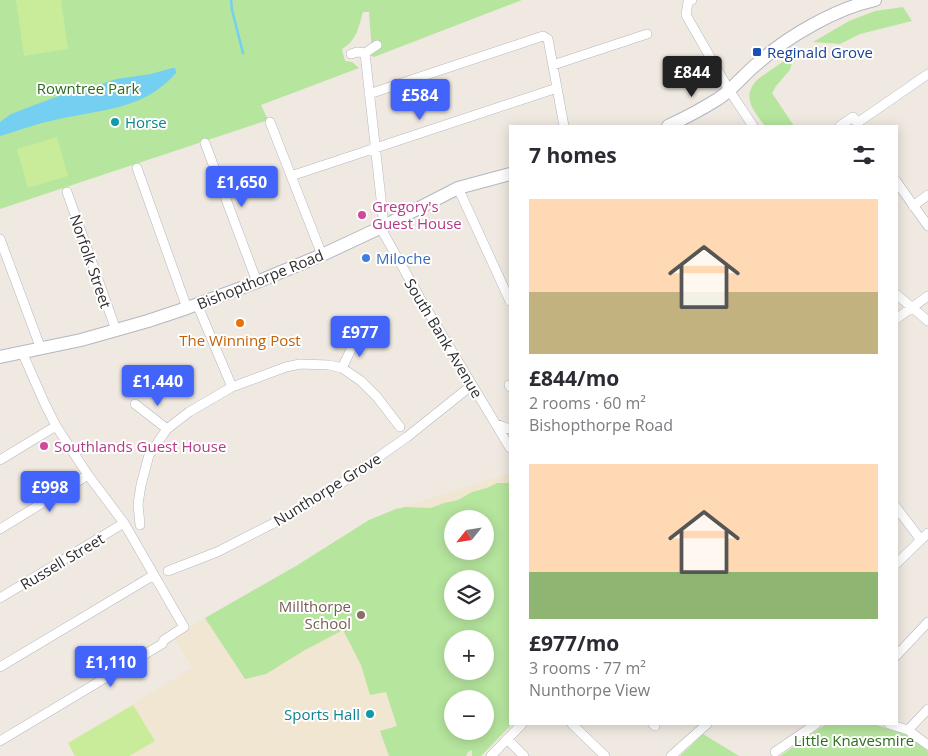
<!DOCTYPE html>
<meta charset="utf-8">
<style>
:root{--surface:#fff;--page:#f2f2f3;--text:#2b2b33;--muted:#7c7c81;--accent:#4264fb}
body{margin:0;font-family:"Open Sans",sans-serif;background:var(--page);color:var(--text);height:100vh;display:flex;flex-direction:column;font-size:19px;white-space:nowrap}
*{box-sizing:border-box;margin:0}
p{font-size:16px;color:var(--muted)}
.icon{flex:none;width:28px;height:28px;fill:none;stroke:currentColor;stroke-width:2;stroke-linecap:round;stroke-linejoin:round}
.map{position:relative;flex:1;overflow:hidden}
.details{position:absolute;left:509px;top:125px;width:389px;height:600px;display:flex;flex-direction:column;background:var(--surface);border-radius:0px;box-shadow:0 2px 12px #0003}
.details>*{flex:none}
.needle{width:32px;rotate:240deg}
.buttons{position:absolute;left:444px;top:510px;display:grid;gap:10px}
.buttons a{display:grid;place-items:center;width:50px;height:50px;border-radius:50%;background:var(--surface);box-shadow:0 2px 12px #0003;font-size:25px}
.price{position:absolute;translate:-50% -42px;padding:0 11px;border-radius:5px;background:var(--accent);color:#fff;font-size:16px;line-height:32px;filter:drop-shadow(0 1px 2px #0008)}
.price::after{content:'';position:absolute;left:50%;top:30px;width:15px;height:11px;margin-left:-8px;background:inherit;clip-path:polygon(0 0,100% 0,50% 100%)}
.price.current{background:#222;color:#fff}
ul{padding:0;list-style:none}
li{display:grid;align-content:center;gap:10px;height:265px;padding:0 20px}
li span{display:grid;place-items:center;height:155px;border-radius:0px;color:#555}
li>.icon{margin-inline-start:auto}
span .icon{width:90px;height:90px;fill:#fffc;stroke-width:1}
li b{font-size:21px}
h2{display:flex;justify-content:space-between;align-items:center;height:60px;padding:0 20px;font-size:21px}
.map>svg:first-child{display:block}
</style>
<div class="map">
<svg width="928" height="756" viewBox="0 0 928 756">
<rect width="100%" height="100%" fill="#efe9e1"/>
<!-- education -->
<path fill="#f0e6d1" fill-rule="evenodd" d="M510 473V724H512L481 756H76L68 743 192 668 174 636 296 566 369 520 396 509ZM452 519H485V551H452ZM452 579H485V611H452ZM452 639H485V671H452ZM452 699H485V731H452Z"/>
<!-- green -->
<path fill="#b6e59e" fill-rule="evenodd" d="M0 0H522L374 57 370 55 372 52 369 12H363C358 29 357 40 342 49L345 61 352 62 359 68 261 105 268 120 0 209Z
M903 7 912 21 860 34 840 44 813 42 849 21 875 11Z
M794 54 790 70 776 86 772 93 794 126H765C754 111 740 97 758 79Z
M510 479V724H512L481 756H472V750L468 752 466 756H389L380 731 397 726 386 692 370 695 361 665 343 630 305 650 266 674 245 679 205 618 296 566 369 520 396 509 405 507 431 508 444 503 458 500 472 492 487 488 497 483H508ZM452 519H485V551H452ZM452 579H485V611H452ZM452 639H485V671H452ZM452 699H485V731H452Z
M826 724H873L905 734 928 751V756H780Z
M703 734 739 756H680Z"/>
<!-- pitch -->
<path fill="#c9ec9a" d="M16 0H61L68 49 24 56Z
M57 137 68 176 28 188 17 149Z
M133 705 155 741 129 756H75L68 743Z"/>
<!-- water -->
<path fill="#75cff0" d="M172 68H175L176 71V73C143 110 104 109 59 119 39 123 20 130 0 136V122L11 114 61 95 90 88 116 79 151 74Z"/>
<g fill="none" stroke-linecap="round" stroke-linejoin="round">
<!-- stream -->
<path stroke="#75cff0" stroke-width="2.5" d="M231 0 232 10 243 53"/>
<!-- street casing -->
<g stroke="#b4b7c1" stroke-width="10">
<path id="street" d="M692 0 688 2 686 15 729 90 753 126
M365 53 384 226
M351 54 357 52 365 53 377 45
M553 65 647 34
M369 94 543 36 548 39 564 126
M270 122 322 255
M840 126 853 117 857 123
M859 126 857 123 928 74
M205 143 257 282
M137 168 187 308
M291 176 557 88
M896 181 928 226
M458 188 510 301
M67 192 116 330
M913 206 928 195
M380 227 420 298 510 448
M0 239 41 349
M896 294 928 321
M197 304 232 387
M896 319 928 296
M342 368 357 337
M510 385H509L510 387
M135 404 167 429
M496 424 510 429
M0 460 56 426
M896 507 921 540
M140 525 138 504 141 485 149 455 167 429 189 412 232 387 286 367 300 364 329 365 342 368 361 381 377 397 400 427
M0 529 88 475
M896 564 928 533
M168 571 217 552 272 524 333 489 407 437 472 385
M0 598 124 523
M896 656 928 622
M0 667 154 575
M572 724 605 756
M653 724 655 726
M889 724 908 730 928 745
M908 730 928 709
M507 739 524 756
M0 741 162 644 164 640 184 627 124 523 88 475 56 426 44 402 22 352
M775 752 816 724
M491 756 522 724
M671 756 707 724"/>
</g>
<!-- secondary casing -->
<g stroke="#b4b7c1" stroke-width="14">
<path id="secondary" d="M668 126C685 118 702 109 718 99 733 89 744 74 758 63 788 36 835 9 875 0
M0 357 81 340 148 321 187 308 257 282 322 255 384 226 458 188 510 174"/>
</g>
<!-- street -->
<use href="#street" stroke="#fff" stroke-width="9"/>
<!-- secondary -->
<use href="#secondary" stroke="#fff" stroke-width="12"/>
</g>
<!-- markers -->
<rect fill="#1a4fb4" stroke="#fff" stroke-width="2" x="752" y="47" width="10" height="10" rx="2.5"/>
<g fill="#0f9aa8" stroke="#fff" stroke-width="2">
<circle cx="115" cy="122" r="5"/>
<circle cx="370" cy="714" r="5"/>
</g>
<g fill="#d1479c" stroke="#fff" stroke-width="2">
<circle cx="362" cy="215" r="5"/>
<circle cx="44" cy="446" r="5"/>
</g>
<circle fill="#3f7fe0" stroke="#fff" stroke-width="2" cx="366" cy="258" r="5"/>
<circle fill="#e8710a" stroke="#fff" stroke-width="2" cx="240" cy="323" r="5"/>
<circle fill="#8d6e63" stroke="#fff" stroke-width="2" cx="361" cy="615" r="5"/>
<g text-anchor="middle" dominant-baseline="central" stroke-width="4" stroke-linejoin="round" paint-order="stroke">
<!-- transit labels -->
<g font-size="15" fill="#164399" stroke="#fff" text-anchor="start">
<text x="767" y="52">Reginald Grove</text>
</g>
<!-- park labels -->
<g font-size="15" fill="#2c6e1b" stroke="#fff">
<text x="88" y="88">Rowntree Park</text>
<text x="854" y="740">Little Knavesmire</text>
</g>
<!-- culture labels -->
<g font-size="15" fill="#0d838f" stroke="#fff" text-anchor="start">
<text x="125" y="122">Horse</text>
<text x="360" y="714" text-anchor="end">Sports Hall</text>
</g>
<!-- hotel labels -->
<g font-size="15" fill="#b23c85" stroke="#fff" text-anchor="start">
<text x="372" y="206">Gregory's<tspan x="372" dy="17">Guest House</tspan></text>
<text x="54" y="446">Southlands Guest House</text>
</g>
<!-- shop labels -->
<g font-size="15" fill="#366cbe" stroke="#fff" text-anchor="start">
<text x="376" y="258">Miloche</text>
</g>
<!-- street labels -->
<g font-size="15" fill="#2e2e2e" stroke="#fff">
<text transform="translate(91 261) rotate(71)">Norfolk Street</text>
<text transform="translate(260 279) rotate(-22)">Bishopthorpe Road</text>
<text transform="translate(444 338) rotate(59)">South Bank Avenue</text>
<text transform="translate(327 489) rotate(-32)">Nunthorpe Grove</text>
<text transform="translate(62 561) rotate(-31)">Russell Street</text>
</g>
<!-- food labels -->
<g font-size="15" fill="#c56008" stroke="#fff">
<text x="240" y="340">The Winning Post</text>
</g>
<!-- education labels -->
<g font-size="15" fill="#785e54" stroke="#fff" text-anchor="end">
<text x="351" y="606">Millthorpe<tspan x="351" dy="17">School</tspan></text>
</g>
</g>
</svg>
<div class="buttons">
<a><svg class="needle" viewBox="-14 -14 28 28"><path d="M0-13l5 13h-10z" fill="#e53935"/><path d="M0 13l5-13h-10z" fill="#7c7c81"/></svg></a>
<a><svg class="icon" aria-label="layers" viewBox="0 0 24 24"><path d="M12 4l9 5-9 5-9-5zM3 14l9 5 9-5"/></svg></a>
<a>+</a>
<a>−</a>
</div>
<b class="price current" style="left:692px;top:98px">£844</b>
<b class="price" style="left:420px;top:121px">£584</b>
<b class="price" style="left:242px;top:208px">£1,650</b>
<b class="price" style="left:360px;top:358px">£977</b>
<b class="price" style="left:158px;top:407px">£1,440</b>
<b class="price" style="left:50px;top:513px">£998</b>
<b class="price" style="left:111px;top:688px">£1,110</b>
<section class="details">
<h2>7 homes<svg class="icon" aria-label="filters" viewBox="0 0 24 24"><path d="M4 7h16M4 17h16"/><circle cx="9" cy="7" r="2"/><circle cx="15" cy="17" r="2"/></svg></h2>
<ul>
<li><span style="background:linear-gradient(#ffd9b3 60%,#c2b280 0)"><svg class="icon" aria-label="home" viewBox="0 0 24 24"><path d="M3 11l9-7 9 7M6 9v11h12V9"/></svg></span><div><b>£844/mo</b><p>2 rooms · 60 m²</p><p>Bishopthorpe Road</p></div></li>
<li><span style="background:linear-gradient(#ffd9b3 70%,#8fb573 0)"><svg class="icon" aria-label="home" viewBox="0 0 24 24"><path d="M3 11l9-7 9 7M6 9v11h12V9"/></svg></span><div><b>£977/mo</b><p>3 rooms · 77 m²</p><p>Nunthorpe View</p></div></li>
</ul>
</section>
</div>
